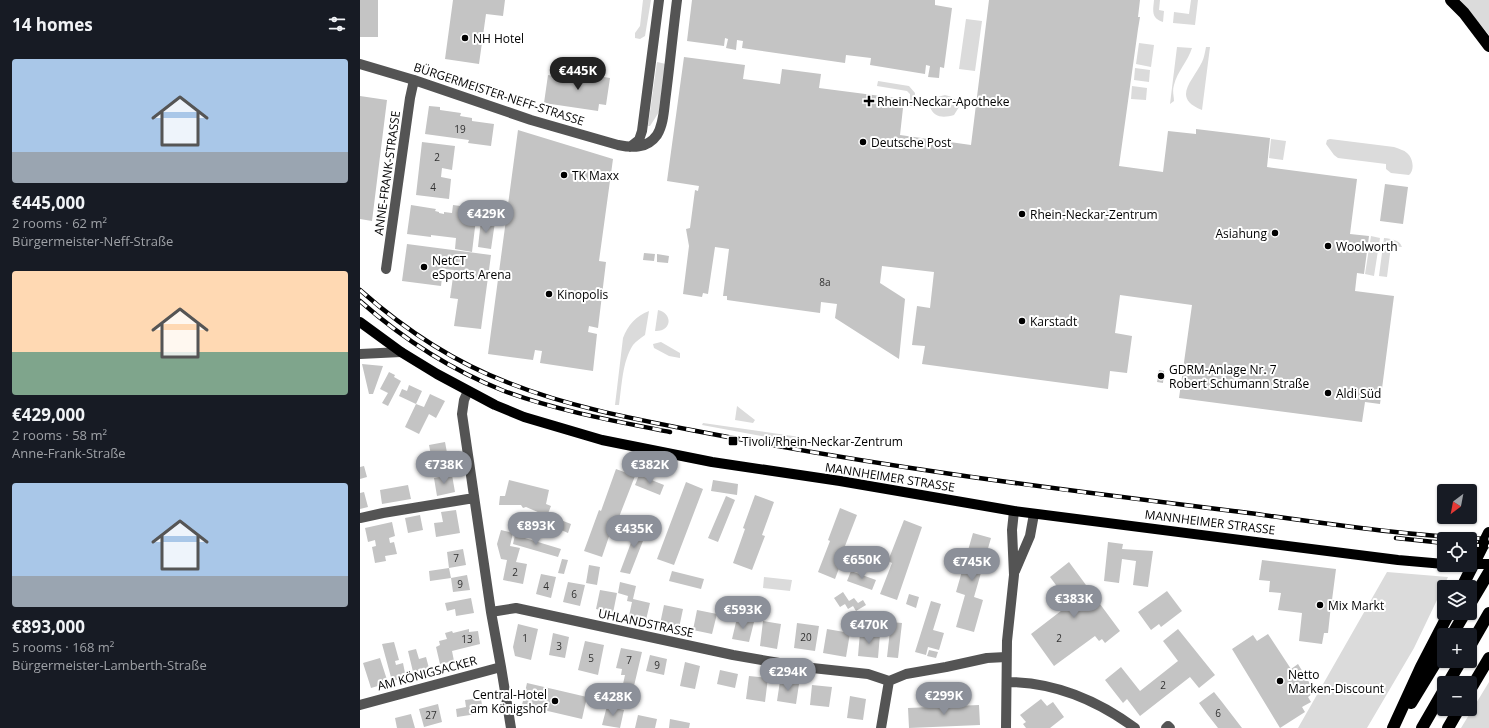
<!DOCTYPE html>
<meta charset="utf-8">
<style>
:root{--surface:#171b24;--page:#20242c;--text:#f1f3f6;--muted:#9ea1a6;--accent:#8c9099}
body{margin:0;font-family:"Open Sans",sans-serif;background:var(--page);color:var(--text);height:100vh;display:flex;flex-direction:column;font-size:15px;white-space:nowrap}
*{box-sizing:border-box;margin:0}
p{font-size:13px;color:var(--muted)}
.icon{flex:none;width:22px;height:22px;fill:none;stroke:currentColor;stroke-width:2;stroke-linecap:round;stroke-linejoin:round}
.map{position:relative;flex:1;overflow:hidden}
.side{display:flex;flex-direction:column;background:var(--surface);width:360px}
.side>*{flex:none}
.needle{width:26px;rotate:212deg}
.controls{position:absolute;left:1077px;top:484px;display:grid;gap:8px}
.controls a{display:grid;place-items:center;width:40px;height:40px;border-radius:4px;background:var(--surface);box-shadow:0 1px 3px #0004;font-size:20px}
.price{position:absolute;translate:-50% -34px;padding:0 9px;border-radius:14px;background:var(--accent);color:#fff;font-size:13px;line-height:26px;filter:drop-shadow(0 1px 2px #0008)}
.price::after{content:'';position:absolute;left:50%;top:24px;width:12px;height:9px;margin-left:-6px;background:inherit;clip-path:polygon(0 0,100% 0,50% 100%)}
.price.on{background:#222;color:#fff}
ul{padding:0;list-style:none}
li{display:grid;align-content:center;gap:8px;height:212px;padding:0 12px}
li span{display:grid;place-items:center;height:124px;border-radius:4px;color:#555}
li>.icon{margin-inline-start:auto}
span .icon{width:72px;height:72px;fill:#fffc;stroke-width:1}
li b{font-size:17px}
h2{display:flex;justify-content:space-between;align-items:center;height:48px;padding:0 12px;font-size:17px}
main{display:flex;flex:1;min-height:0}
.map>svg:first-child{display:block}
</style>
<main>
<section class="side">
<h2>14 homes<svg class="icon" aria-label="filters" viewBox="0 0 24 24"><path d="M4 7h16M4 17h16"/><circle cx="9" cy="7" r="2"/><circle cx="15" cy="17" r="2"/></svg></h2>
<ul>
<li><span style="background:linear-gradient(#a9c7e8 75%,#9aa5b1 0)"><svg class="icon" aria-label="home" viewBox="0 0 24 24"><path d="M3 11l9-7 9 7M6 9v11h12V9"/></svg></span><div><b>€445,000</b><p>2 rooms · 62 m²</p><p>Bürgermeister-Neff-Straße</p></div></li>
<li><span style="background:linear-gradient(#ffd9b3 65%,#7fa58c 0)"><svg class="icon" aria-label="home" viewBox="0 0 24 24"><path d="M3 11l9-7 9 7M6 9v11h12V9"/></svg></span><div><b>€429,000</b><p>2 rooms · 58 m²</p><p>Anne-Frank-Straße</p></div></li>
<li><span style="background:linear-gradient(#a9c7e8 75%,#9aa5b1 0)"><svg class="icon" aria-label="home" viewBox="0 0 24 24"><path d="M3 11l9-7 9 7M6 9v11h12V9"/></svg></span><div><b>€893,000</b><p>5 rooms · 168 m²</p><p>Bürgermeister-Lamberth-Straße</p></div></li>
</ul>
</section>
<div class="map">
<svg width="1129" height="728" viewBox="0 0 1129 728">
<rect width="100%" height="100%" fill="#fff"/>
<!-- green -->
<path fill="#dbdbdb" d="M283 0H291L285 36 280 39 275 38V33L280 26Z
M794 0H800L799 10 804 11 803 22C791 18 793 11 794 0Z
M831 0H838L835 25 813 23 814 12 829 14Z
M1100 0H1129V35Z
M606 19 622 21 615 71 599 69Z
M779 43 794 45 791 67 776 64Z
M817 47 832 48C828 61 817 72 814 85 812 91 814 96 814 101L810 104Z
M846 47H850L842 110C811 98 833 81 842 62 844 58 845 52 846 47Z
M297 62 306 64 299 112 290 126H288Z
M775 68 790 70 789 82 774 80Z
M518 81 549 86 555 93 554 106H550V94L547 91 517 86Z
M772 86 787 88 786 100 771 99Z
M585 95C592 97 598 99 599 107L594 115C584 118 574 118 570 107 573 99 577 97 585 95Z
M911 139 926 141 923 160 909 158Z
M970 139 1034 147C1039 149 1044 150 1047 153 1053 158 1055 170 1049 175L1031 173 1026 169V164L978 158 974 155 966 144 967 140Z
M1011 236 1020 238 1014 276 1005 274Z
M1024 238C1031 239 1039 239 1042 247L1031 246 1027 277 1019 276Z
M298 310C314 314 311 332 295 331Z
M289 311 285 335C281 338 276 341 273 345 262 362 262 386 259 405H255L263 338C268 325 276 316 289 311Z
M301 342 320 353V358L309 356 294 348 293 344Z
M377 406 395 420 393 423 375 420Z
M343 423 440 437 439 442H434L342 425Z
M1027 572 1088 577 1054 648 1007 728H938Z
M404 577 432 580 430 591 403 588Z
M1129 682V728H1101Z"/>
<!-- building -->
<path fill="#c4c4c4" d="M0 0H18V37H0Z
M93 0H145L143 16 126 14 119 64 85 59Z
M332 0H575V5L592 8 584 68 580 67 579 78 568 77 570 66 566 65 565 74 510 65 511 58 486 55 485 63 382 48 383 41 377 40 376 50 366 48 368 39 365 38 364 46 327 41Z
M629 0H780L778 17H780L778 29 759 166 803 172 808 131 836 134V129L910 138 907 167 997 179 990 234 1009 236 1004 274 997 273 995 291 1034 296 1020 404 1005 402 1002 422 819 398 832 305 760 295 755 333 772 336 767 373 750 371 748 389 562 364 565 346 552 345 557 306 570 308 574 272 522 266 520 283 545 299 539 359 475 318 477 304 461 302 460 313 367 300V296H363L369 249 355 247 348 294 343 293 342 297 323 294 329 246 326 229 330 228 335 190 338 191 339 186 307 181 324 57 385 65 383 79 420 84 422 69 461 74 459 88 544 99 540 135 611 145Z
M212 72 250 78 246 105 239 104 238 111 184 103 188 75 211 79Z
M0 96 27 100 12 221 0 219Z
M69 106 80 107V110L101 113 100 116 112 118V121L134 124 131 146 108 143 109 140 65 134Z
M158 130 253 159 239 261 246 262 238 328 229 326 228 332 237 334 233 371 180 363 182 351 175 350 173 360 128 354Z
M62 142 95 146 92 170 82 168 81 177 91 179 89 199 56 195Z
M1025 184 1048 187 1043 224 1020 221Z
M51 205 76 209 75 211 79 212V213L84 214V212L92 213 93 205 115 208 114 219H116L112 252 95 249 96 238 71 235V237L47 234Z
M121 220 135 222 131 249 118 247Z
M47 244 131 255 121 329 94 326 98 299 90 298 94 270 83 269 81 286 42 281Z
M284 253 295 254 294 261 283 260Z
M297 254 309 256 308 263 297 262Z
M2 364 23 366 13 394H9Z
M799 370 804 371 803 383 797 382Z
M29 372 35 375 34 377 41 381 28 406 22 403 28 393 20 389Z
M49 385 62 391 56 404 64 407 70 394 85 401 76 418 69 414 59 434 45 427 56 404 39 396 42 389 47 391Z
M85 442 88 458 72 460 69 445Z
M4 466 7 477 0 479V467Z
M256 469 275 476 259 517 256 516 242 557 224 551 239 510 241 511Z
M92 475 95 492 77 496 74 478Z
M279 475 304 485 300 495 275 485Z
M149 480 189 490 186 504 191 506 187 516 166 507 163 508 161 505H139L140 496H145Z
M353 480 378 484 377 495 351 491Z
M326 482 343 489 314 565 297 559Z
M48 485 51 499 22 504 20 490Z
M4 492 8 507 0 509V493Z
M395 495 414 502 402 535 405 536 392 570 373 563 385 529 383 528Z
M366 496 375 500 358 542 348 538Z
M480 508 497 515 485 546 487 547 475 579 458 572 470 541 468 540Z
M96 510 100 533 76 537 74 523 83 522 81 512Z
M60 515 63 530 48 533 45 518Z
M193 517 211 524 208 533 190 525Z
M544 520 562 527 537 600 520 594 532 563 528 561Z
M32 522 35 536 29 538 30 543 34 542 37 554 25 556 26 561 15 563 12 547 16 546 15 540 8 542 5 528Z
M278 524 288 528 270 574 260 572Z
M141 530 153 533 150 546 160 548 156 562 167 564 163 584 143 580 147 560 141 559 137 544Z
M613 533 631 538 614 597 623 600 614 632 596 627 605 595 596 592Z
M155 535 201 549 198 557 153 544Z
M748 542 763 544 762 549 793 551 788 587 773 585 776 561 762 559 759 583 744 581Z
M103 549 106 565 89 568 87 552Z
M202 559 208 560 204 574 198 573Z
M902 560 976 569 972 600H978L977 606 971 605 968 633H964L962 644 939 641 942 613 918 610 921 593 909 592 910 581 899 580Z
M709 562 760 631 745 643 742 639 739 641 735 636 694 666 671 634 710 604 690 577Z
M229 565 240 567 237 585 226 583Z
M89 568 91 578 70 581 69 571Z
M312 571 344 579 341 589 309 581Z
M491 571 516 580 512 590 487 581Z
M181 574 196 577 191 598 176 594Z
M107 575 110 590 93 592 91 578Z
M208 582 225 585 220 606 203 602Z
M260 582 276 586 273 599 290 603 286 620 269 616 272 602 267 601 268 596 258 593Z
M240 590 257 593 253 613 236 609Z
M807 591 822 611 801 627 799 624 791 630 778 612Z
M483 592 489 601 494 598 498 603 503 600 506 605 496 611 493 606 488 609 485 604 480 607 474 598Z
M549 594 559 597 556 608 546 604Z
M111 598 114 613 96 616 95 609 87 611 85 603Z
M571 601 581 604 573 630 584 633 579 650 568 647 566 655 555 652Z
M304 605 323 609 319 628 300 624Z
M337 610 357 614 352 634 333 630Z
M377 618 394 622 389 642 372 639Z
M403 621 421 624 417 649 400 646Z
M531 622 542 623 538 658 527 657Z
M437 623 459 626 455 651 434 648Z
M158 624 178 629 171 660 155 656 153 647Z
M109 629V632L118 631 120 644 92 651 94 661 80 664 76 647 80 645 79 641 87 639 85 633 92 631 93 633Z
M467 629 490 633 486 657 463 653Z
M818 629 855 675 839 688 830 677 780 716 767 699 763 703 745 680 761 667 780 691 818 661 803 641Z
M500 632 520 634 518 658 498 656Z
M193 633 209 637 205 658 189 655Z
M908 634 931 669 938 664 955 692 948 697 951 702 942 707 945 712 920 728 872 649 893 635 897 641Z
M225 641 244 645 238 675 218 670Z
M34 642 39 660 35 661 36 665 43 663 46 678 32 681 22 644Z
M261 648 282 652 274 686 263 684 265 675H261L262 669 256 668Z
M56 649 59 659 66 657 70 672 54 676 48 651Z
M569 650 578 652 576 658 567 656Z
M290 655 307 659 304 675 286 671Z
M20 658 28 683 11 688 3 663Z
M325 662 340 666 335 689 320 686Z
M360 670 378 674 375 688 357 684Z
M389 676 408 678 405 702 386 699Z
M420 681 439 684 436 704 417 701Z
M167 683 227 697 222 719 162 705Z
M452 685 472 687 469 707 450 705Z
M854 692 862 702 882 728H858L847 714 839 703Z
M490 696 506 699 503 720 487 718Z
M121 698 123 713 97 717 96 709 106 707 105 700Z
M681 699 687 706 693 702 704 717 690 728H666L663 724 666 722 660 715Z
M78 704 82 722 64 727 59 709Z
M619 705 620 725 549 728 548 708Z
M247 706 264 710 260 728 242 725Z
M51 714 55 728H37L35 718Z
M278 715 297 719 295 728H275Z
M310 719 330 723 329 728H309Z"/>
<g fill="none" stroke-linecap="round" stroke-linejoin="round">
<!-- minor -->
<path stroke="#545454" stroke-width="10" d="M0 64 54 80 171 120 258 145C272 148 287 149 297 135 304 124 304 108 306 94 310 63 313 31 317 0
M270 147 279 140 282 131 299 0
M26 269 50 98 54 80
M0 354 41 352
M108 391 104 400 102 414 131 612 141 667 151 728
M0 518 23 513 114 498
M655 571 670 536 674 514
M131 612 156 608 373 655 443 667 508 674 529 681 546 674 586 667 627 658 646 657
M647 682C695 682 737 700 775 728
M0 705 141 667
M521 728 529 681
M646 728 647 641 654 575 652 530 654 511
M806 728 808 726 810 728"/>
<!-- major -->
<path stroke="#000" stroke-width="10" d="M0 322 41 352 77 374 135 405 164 417 242 440 352 462 480 481 654 511 1038 560 1084 564
M1110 564H1129"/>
<!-- highway -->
<path stroke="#000" stroke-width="12" d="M1091 0 1104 13 1129 46
M1102 587 1129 533
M1110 604 1129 572
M1092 635 1105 613
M1110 646 1129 613
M1088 683 1101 661
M1110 690 1129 658
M1051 703 1084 649
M1033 728 1061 667 1089 613
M1062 728 1084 690
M1088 728 1099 709"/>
<!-- rail casing -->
<g stroke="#000" stroke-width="4.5">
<path id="rail" d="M0 290C44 329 93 362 149 383 207 406 269 418 331 430 419 447 508 462 598 475 695 489 792 501 889 513 969 524 1049 536 1129 539
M0 301C43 339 91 370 144 391 198 411 254 421 310 432
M1036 538 1084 543
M1110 545 1129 546"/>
</g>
<!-- rail -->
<use href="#rail" stroke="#fff" stroke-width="3" stroke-dasharray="9" stroke-linecap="butt"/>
</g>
<!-- markers -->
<g fill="#000" stroke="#fff" stroke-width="1.5">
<circle cx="105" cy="38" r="4"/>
<path d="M507 95h4v4h4v4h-4v4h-4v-4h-4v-4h4z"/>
<circle cx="503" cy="142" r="4"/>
<circle cx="204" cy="175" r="4"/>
<circle cx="662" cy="214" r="4"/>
<circle cx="915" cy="233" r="4"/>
<circle cx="968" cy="246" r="4"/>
<circle cx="64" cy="267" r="4"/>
<circle cx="189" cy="294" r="4"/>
<circle cx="662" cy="321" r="4"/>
<circle cx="801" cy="376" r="4"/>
<circle cx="968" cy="393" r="4"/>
<rect x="368" y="436" width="10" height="10" rx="2"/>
<circle cx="960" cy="605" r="4"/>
<circle cx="920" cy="681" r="4"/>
<circle cx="195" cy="701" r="4"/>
</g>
<g text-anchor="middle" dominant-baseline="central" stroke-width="4" stroke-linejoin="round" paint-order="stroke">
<!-- number labels -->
<g font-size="10" fill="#313131">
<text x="100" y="129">19</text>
<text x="77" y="157">2</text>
<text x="73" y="187">4</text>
<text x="465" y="282">8a</text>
<text x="96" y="558">7</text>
<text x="155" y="572">2</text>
<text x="100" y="584">9</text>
<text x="186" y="586">4</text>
<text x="214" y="594">6</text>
<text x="446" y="637">20</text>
<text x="165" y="638">1</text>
<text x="699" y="638">2</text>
<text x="107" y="639">13</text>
<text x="199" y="646">3</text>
<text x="231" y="658">5</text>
<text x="269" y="660">7</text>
<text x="297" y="665">9</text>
<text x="803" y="685">2</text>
<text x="858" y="713">6</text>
<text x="71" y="715">27</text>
</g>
<!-- poi labels -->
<g font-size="12" fill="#000" stroke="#fff" text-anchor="start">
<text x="113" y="38">NH Hotel</text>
<text x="517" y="101">Rhein-Neckar-Apotheke</text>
<text x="511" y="142">Deutsche Post</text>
<text x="212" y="175">TK Maxx</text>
<text x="670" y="214">Rhein-Neckar-Zentrum</text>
<text x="907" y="233" text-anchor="end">Asiahung</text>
<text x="976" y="246">Woolworth</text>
<text x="72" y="260">NetCT<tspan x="72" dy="14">eSports Arena</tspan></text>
<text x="197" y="294">Kinopolis</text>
<text x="670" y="321">Karstadt</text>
<text x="809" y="369">GDRM-Anlage Nr. 7<tspan x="809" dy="14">Robert Schumann Straße</tspan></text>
<text x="976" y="393">Aldi Süd</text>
<text x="382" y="441">Tivoli/Rhein-Neckar-Zentrum</text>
<text x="968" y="605">Mix Markt</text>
<text x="928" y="674">Netto<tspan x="928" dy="14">Marken-Discount</tspan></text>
<text x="187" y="694" text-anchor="end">Central-Hotel<tspan x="187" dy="14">am Königshof</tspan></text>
</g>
<!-- street labels -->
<g font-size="12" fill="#000" stroke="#fff">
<text transform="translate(139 94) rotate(18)">BÜRGERMEISTER-NEFF-STRASSE</text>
<text transform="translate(27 173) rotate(-82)">ANNE-FRANK-STRASSE</text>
<text transform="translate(530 477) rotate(9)">MANNHEIMER STRASSE</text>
<text transform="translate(850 522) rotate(7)">MANNHEIMER STRASSE</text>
<text transform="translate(286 623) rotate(12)">UHLANDSTRASSE</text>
<text transform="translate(67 673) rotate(-15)">AM KÖNIGSACKER</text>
</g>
</g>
</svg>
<div class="controls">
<a><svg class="needle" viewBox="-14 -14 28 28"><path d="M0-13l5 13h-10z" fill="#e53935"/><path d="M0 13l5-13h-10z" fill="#9ea1a6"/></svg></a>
<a><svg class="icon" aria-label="locate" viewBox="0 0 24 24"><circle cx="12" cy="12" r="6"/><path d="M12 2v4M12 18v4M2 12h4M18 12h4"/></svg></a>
<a><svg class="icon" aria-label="layers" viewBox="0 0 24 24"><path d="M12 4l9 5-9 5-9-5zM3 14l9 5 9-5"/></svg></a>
<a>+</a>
<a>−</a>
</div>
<b class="price on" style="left:218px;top:91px">€445K</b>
<b class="price" style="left:126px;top:234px">€429K</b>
<b class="price" style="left:84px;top:485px">€738K</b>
<b class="price" style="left:290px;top:485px">€382K</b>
<b class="price" style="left:176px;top:546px">€893K</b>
<b class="price" style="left:274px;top:549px">€435K</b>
<b class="price" style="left:502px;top:580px">€650K</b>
<b class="price" style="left:612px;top:582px">€745K</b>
<b class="price" style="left:714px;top:619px">€383K</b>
<b class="price" style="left:383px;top:630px">€593K</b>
<b class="price" style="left:509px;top:645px">€470K</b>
<b class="price" style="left:428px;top:692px">€294K</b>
<b class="price" style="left:584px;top:716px">€299K</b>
<b class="price" style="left:253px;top:717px">€428K</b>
</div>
</main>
